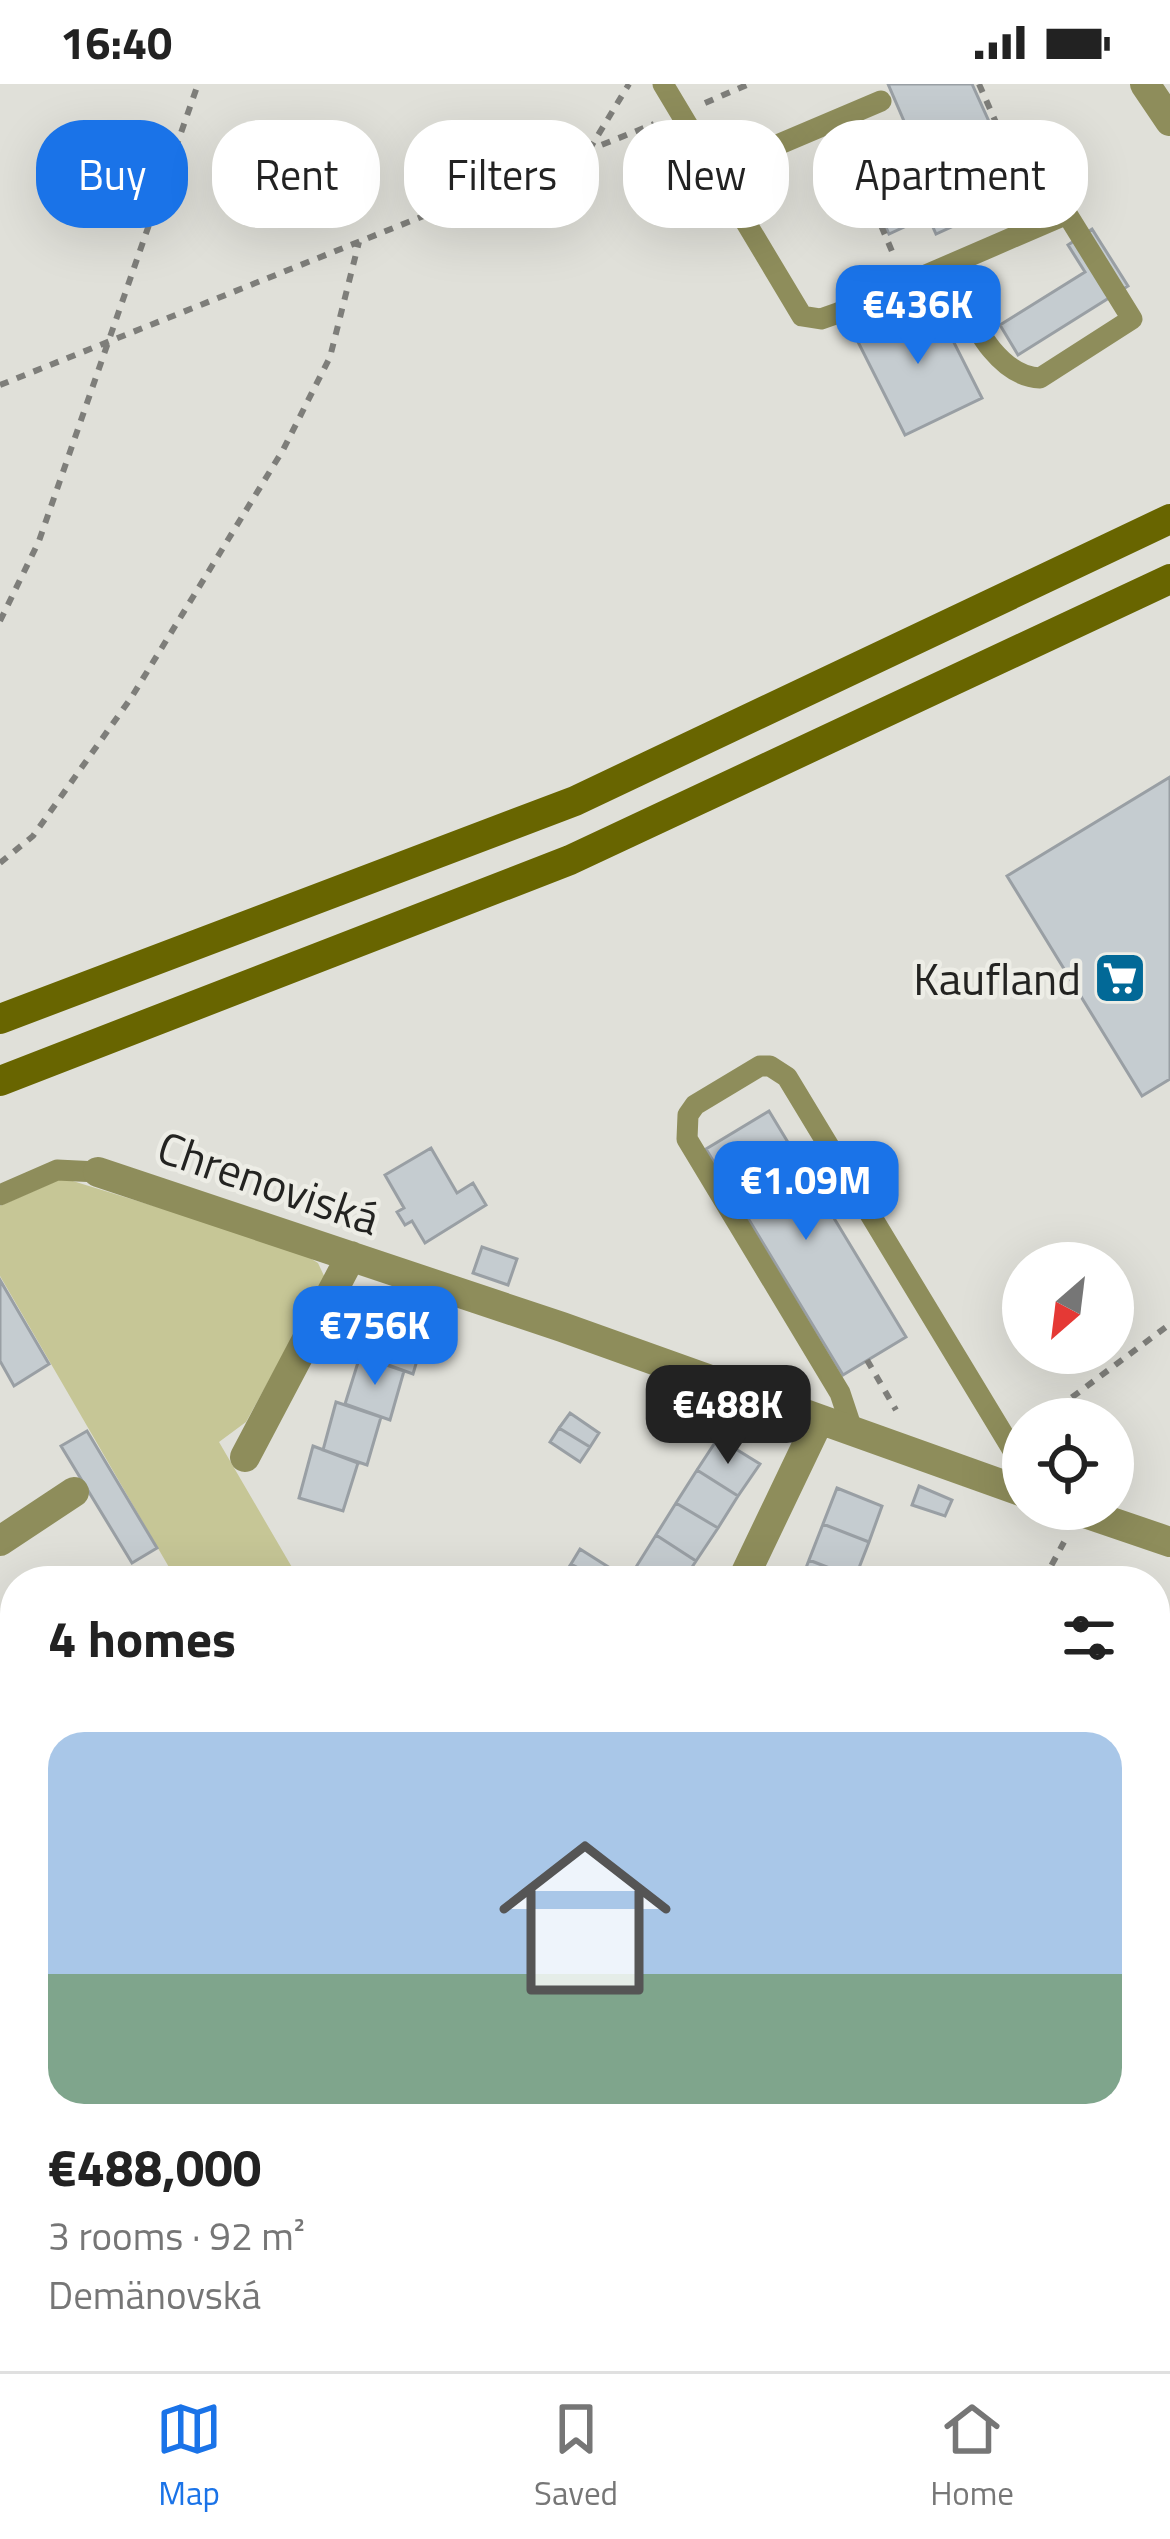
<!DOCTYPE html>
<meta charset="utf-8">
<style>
:root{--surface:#fff;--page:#f2f2f2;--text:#222;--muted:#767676;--line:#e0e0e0;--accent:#1a73e8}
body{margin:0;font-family:"Titillium Web",sans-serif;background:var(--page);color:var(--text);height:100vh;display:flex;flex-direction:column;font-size:45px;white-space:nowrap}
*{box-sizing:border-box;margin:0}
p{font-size:39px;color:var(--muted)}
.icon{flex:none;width:66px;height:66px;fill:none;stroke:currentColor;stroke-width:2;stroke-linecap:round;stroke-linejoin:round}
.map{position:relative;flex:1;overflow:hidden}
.sheet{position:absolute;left:0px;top:1482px;width:1170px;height:807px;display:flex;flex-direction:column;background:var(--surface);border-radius:48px 48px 0 0;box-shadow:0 12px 48px #0002}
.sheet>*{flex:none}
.guide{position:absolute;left:36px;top:36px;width:1098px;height:108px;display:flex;gap:24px}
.needle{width:78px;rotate:208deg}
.buttons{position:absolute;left:1002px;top:1158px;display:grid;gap:24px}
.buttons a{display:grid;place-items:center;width:132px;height:132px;border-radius:50%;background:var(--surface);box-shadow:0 12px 48px #0002;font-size:60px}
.price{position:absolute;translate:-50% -102px;padding:0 27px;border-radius:24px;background:var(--accent);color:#fff;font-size:39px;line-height:78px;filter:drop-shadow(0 3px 6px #0008)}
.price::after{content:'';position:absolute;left:50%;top:72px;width:36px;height:27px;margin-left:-18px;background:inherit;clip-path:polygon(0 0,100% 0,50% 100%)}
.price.selected{background:#222;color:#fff}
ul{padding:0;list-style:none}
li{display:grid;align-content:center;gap:24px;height:636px;padding:0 48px}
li+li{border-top:3px solid var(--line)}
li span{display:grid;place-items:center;height:372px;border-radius:36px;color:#555}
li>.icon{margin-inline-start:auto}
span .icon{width:216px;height:216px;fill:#fffc;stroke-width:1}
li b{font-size:51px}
h2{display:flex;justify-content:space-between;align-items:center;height:144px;padding:0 48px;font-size:51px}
.chip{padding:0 42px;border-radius:48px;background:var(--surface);box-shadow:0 12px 48px #0002;font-size:42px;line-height:108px}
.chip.selected{background:var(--accent);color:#fff}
.status{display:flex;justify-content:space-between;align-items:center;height:84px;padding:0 60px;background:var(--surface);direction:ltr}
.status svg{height:33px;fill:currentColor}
.menu{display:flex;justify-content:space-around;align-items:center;height:168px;border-top:3px solid var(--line);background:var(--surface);font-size:33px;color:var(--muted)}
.menu a{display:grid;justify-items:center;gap:6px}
.menu .selected{color:var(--accent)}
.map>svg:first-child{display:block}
</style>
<div class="status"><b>16:40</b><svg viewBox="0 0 49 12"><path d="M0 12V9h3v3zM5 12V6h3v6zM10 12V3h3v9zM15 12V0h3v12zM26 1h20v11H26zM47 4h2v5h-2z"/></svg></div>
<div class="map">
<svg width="1170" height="2287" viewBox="0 0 1170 2287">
<rect width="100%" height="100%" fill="#e0e0d9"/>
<!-- green -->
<path fill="#c6c696" d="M63 1094 297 1166 318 1179 325 1194 246 1338 219 1358 300 1497H177L0 1192V1122Z
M15 1806V2234L0 2243V1815Z
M103 2274H394L386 2287H95Z
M629 2274H754L762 2287H636Z"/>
<!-- building -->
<path fill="#c5ccd0" stroke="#999fa4" stroke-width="3" d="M888 0H972L991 42 970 50 987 116 978 118 982 129 936 150 928 132 889 150 864 93 904 76 895 58 910 51Z
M1092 145 1128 202 1018 271 1000 241 1085 188 1068 161Z
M932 215 982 314 905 351 855 252Z
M1170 693V995L1142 1012 1007 792Z
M769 1027 906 1253 843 1291 706 1065Z
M431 1064 457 1109 473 1099 486 1121 425 1159 412 1137 405 1141 397 1128 404 1124 385 1091Z
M482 1163 517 1175 508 1201 473 1189Z
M0 1196 49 1280 14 1302 0 1277Z
M382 1227 428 1239 413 1290 369 1274Z
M360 1272 404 1287 390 1336 345 1320Z
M671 1306 703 1324 693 1341 662 1322Z
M336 1318 381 1333 367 1381 323 1366Z
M570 1329 599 1349 590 1363 559 1344Z
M559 1344 590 1363 580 1378 550 1358Z
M87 1347 157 1464 132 1479 61 1362Z
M718 1354 760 1380 738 1412 697 1386Z
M313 1362 358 1379 343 1427 299 1414Z
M697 1386 738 1412 718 1444 676 1419Z
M919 1402 952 1416 945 1432 912 1421Z
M837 1404 882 1422 869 1458 823 1440Z
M676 1419 718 1444 696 1477 656 1451Z
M823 1440 869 1458 855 1494 809 1476Z
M656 1451 696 1477 683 1497H656L636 1483Z
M580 1465 610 1484 602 1497 571 1480Z
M809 1476 855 1494 854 1497H801Z
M571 1480 598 1497H567L562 1493Z
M15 1599V1670L0 1679V1609Z
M1170 1614V1656L1155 1646Z
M1155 1646 1170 1656V1702L1155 1692Z
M1162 2073 1170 2075V2109L1155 2105Z
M1155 2127 1170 2131V2196L1155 2192Z
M1116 2274 1137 2287H1078L1084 2274Z"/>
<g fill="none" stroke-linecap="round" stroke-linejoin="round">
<!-- path -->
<path stroke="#7e7e7a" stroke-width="6" stroke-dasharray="9 9" stroke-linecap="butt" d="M979 0 998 43 986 49 1007 126
M705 19 749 0
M884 46 891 64 855 80 894 172
M589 66 629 0
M0 301 654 40
M0 537 39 457 198 0
M0 779 33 752 131 614 283 366 330 273 359 158
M867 1276 896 1326
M1043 1335 1170 1240
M1043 1497 1064 1458"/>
<!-- lane -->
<path stroke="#8e8d5b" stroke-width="21" d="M663 0 802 232 821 235 838 229 1067 130 1132 235 1040 294C991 292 966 221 943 184
M716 87 881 17
M0 1111 57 1086 98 1088
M853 1348 840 1309 687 1055 688 1031 695 1021 760 982H770L787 993 1023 1383"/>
<!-- street -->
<path stroke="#8e8d5b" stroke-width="30" d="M1145 0 1170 37
M98 1088 562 1243 1023 1408
M245 1373 351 1172
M1073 1425 1170 1458
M0 1457 74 1408
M742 1497 819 1336
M1155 1840 1170 1812"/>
<!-- secondary -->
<path stroke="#686500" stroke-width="30" d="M0 935 575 717 1170 435
M0 997 570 776 1170 495
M1155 1997 1170 1979
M964 2287 971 2274"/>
</g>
<!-- icons -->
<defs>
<g id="supermarket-square" transform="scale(2.7)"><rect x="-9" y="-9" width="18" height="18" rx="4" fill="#026997" stroke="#edede6"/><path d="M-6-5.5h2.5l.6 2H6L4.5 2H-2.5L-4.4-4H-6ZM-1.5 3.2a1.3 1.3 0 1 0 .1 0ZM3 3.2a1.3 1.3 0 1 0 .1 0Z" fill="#fff"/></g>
</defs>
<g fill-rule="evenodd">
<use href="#supermarket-square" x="1120" y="894"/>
</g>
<g text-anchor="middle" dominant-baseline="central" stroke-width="9" stroke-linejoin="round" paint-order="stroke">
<!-- poi labels -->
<g font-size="45" fill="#232321" stroke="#edede6" text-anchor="end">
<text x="1081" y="894">Kaufland</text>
</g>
<!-- street labels -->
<g font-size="45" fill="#232321" stroke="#edede6">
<text transform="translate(269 1098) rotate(19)">Chrenoviská</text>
</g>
</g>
</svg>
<div class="buttons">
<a><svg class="needle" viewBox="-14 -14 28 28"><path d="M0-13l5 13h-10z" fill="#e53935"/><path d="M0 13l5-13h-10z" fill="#767676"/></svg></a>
<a><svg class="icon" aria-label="locate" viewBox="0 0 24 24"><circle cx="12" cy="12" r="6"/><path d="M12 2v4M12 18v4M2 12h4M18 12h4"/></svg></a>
</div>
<b class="price" style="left:918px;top:283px">€436K</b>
<b class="price" style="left:806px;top:1159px">€1.09M</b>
<b class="price" style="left:375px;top:1304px">€756K</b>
<b class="price selected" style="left:728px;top:1383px">€488K</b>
<div class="guide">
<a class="chip selected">Buy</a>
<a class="chip">Rent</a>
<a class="chip">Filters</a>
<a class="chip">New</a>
<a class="chip">Apartment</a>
</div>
<section class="sheet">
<h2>4 homes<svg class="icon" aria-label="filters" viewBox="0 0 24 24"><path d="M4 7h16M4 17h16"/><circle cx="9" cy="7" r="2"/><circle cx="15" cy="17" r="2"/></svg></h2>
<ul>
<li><span style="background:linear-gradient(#a9c7e8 65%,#7fa58c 0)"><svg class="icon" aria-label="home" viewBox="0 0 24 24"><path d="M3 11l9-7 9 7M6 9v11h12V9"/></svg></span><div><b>€488,000</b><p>3 rooms · 92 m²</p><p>Demänovská</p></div></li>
</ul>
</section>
</div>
<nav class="menu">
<a class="selected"><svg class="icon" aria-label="map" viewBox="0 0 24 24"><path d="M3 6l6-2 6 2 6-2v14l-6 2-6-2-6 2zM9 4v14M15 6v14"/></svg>Map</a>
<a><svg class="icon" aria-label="saved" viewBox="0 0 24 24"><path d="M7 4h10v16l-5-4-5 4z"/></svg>Saved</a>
<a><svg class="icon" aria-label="home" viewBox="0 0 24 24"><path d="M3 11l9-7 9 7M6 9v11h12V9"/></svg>Home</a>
</nav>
